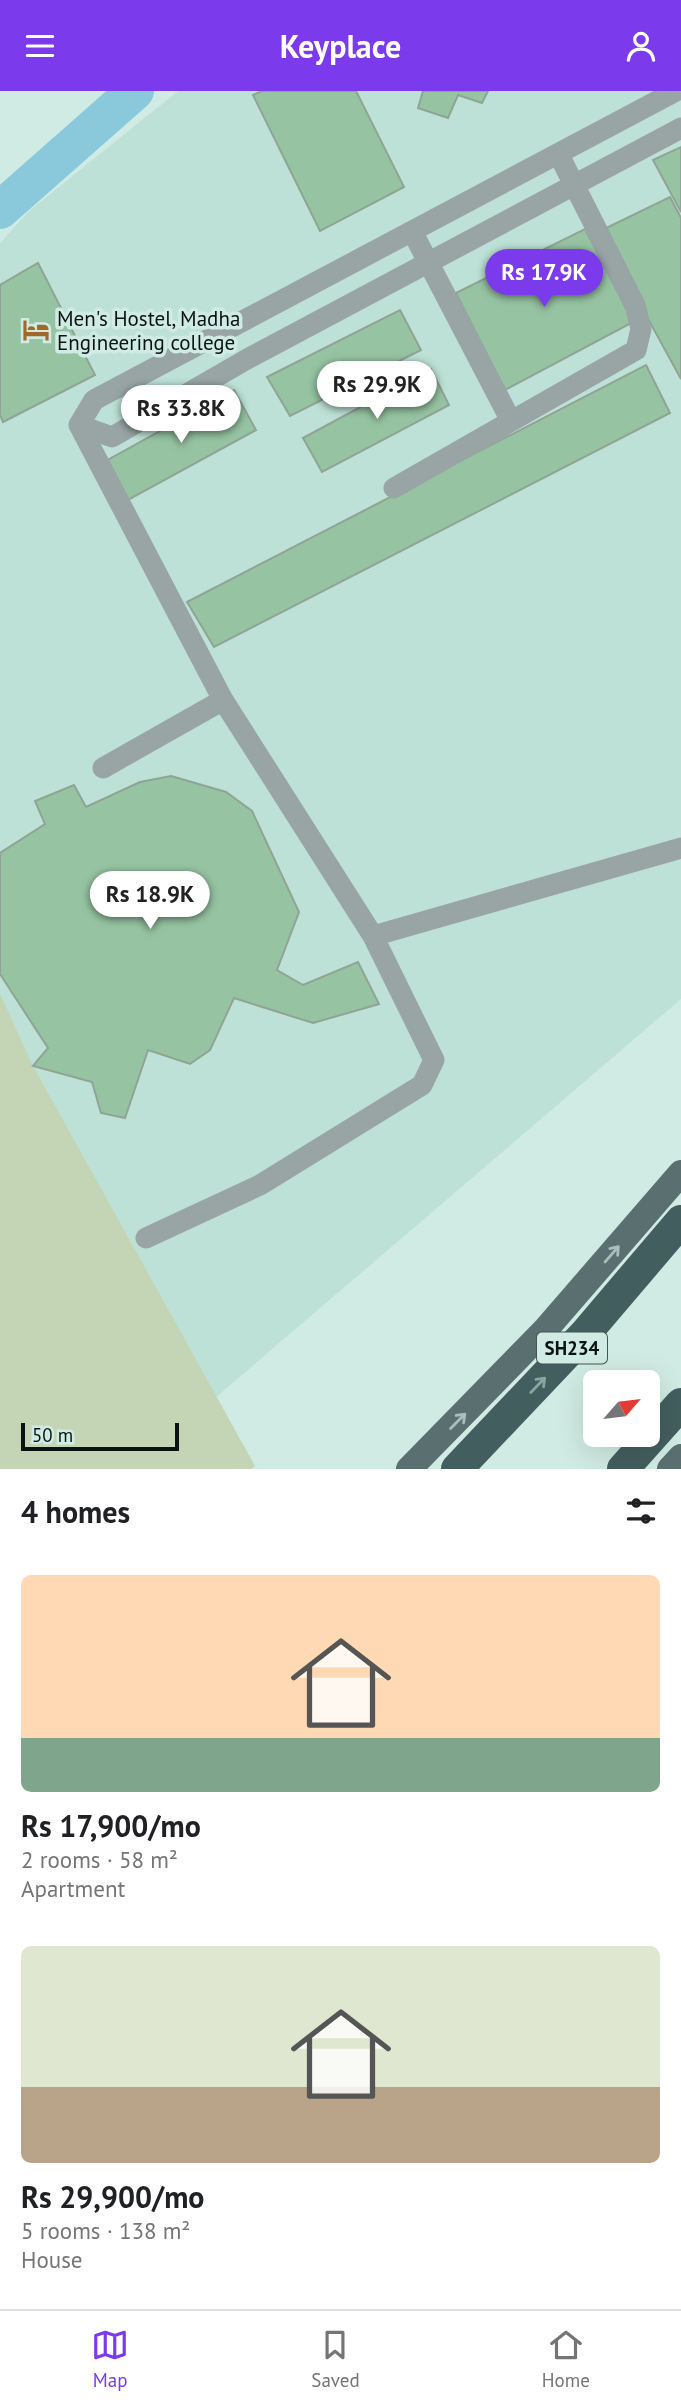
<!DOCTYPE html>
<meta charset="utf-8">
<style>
:root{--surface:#fff;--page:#f6f6f6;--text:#202124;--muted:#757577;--line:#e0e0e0;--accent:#7c3aed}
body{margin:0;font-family:"PT Sans",sans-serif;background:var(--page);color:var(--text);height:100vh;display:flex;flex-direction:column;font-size:26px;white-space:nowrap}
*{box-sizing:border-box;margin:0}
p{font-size:23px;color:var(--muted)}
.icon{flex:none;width:38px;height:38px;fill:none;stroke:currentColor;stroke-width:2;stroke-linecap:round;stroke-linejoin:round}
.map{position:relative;height:1378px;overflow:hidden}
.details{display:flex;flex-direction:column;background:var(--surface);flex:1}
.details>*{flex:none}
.needle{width:46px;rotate:62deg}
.buttons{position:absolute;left:583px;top:1279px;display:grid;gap:14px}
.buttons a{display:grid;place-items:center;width:77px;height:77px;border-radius:10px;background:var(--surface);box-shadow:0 7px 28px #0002;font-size:35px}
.scale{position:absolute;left:21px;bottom:18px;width:158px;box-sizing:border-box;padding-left:7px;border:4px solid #0a1311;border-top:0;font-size:19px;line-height:24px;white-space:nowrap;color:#0a1311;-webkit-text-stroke:5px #d0ebe3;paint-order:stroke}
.price{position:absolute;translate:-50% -60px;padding:0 16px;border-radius:24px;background:#fff;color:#222;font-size:23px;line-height:46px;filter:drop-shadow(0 2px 4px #0008)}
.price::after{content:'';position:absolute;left:50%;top:42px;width:21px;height:16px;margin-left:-10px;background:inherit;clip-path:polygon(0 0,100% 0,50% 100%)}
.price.active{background:var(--accent);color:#fff}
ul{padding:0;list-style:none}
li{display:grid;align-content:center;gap:14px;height:371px;padding:0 21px}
li span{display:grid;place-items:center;height:217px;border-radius:10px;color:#555}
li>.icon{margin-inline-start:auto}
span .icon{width:126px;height:126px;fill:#fffc;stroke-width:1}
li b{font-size:30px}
h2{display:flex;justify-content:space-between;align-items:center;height:84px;padding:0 21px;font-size:30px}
header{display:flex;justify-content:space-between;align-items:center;height:91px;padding:0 21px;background:var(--accent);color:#fff;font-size:32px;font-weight:800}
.tab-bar{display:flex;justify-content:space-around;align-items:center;height:98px;border-top:2px solid var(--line);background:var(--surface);font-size:19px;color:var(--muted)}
.tab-bar a{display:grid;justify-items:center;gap:4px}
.tab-bar .active{color:var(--accent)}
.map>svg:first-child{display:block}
</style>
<header><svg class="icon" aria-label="menu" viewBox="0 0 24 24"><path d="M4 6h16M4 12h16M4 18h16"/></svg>Keyplace<svg class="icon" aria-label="person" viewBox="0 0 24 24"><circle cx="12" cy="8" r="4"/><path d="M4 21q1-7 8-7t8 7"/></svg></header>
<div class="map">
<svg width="681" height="1378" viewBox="0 0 681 1378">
<rect width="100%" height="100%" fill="#d0ebe3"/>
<!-- built -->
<path fill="#bde1d6" d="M178 0H681V908L208 1313 0 986V152L29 120Z"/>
<!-- green -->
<path fill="#c4d5b5" d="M0 903 33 975 255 1375 251 1378H0Z"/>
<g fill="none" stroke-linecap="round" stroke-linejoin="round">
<!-- river -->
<path stroke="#8ac9dc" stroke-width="38" d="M0 119 135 0"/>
</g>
<!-- building -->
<path fill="#96c4a2" stroke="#90a495" stroke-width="2" d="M262 0H356L404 96 320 140 253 4Z
M423 0H488L482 12 458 4 448 27 418 17Z
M681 56V121L653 69Z
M670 106 681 127V288L600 140Z
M585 138 633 231 505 299 456 202Z
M38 172 95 284 3 331 0 324V194Z
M400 219 421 259 290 325 267 286Z
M646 274 670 322 214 556 187 511Z
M431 278 449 314 322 381 303 347Z
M234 299 256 339 128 409 106 370Z
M171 685 226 701 252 720 299 821 277 879 303 894 358 871 379 913 313 932 234 907 210 959 190 973 148 959 125 1027 101 1022 92 991 33 975 48 957 0 883V762L45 733 35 710 74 694 86 716 140 691Z"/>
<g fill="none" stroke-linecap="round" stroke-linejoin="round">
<!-- minor -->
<path stroke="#99a5a5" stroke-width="21" d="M413 142 511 330
M79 334 94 309 676 0
M79 334 112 346 249 267 681 37
M79 334 223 609 103 677
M394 397 636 259 641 238 635 214 559 64
M373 845 681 757
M146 1147 260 1094 422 994 434 969 373 845 223 609"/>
<!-- major -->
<path stroke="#5a7070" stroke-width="26" d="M409 1378 546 1238 681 1082
M670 1378 681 1366"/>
<!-- highway -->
<path stroke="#435e5e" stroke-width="32" d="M457 1378 585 1243 681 1130
M623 1378 681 1313"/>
</g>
<!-- one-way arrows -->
<defs><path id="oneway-shaft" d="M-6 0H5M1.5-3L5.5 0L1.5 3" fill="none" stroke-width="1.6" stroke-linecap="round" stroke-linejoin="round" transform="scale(1.75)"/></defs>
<g stroke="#a7c0bb">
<use href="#oneway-shaft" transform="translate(612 1163) rotate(-49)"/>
<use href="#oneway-shaft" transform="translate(458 1330) rotate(-45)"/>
</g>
<use stroke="#8aa4a0" href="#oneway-shaft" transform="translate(538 1294) rotate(-46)"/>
<!-- icons -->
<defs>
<g id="hotel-bare" transform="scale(2.1)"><path d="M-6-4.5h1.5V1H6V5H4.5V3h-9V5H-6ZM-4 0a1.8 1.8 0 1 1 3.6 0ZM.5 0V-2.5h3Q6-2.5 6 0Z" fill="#a26827" stroke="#d0ebe3" stroke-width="2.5" paint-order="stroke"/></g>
</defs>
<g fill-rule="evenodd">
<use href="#hotel-bare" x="36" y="239"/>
</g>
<g text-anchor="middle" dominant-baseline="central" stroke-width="7" stroke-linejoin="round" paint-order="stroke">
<!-- shield labels -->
<rect fill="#d0ebe3" stroke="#455450" stroke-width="2" x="537" y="1241.5" width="70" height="31" rx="5"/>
<g font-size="19" font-weight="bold" fill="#0a1311">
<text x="572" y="1257">SH234</text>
</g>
<!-- poi labels -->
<g font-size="21" fill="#0a1311" stroke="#d0ebe3" text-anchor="start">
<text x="57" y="227">Men's Hostel, Madha<tspan x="57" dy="24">Engineering college</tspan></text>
</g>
</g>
</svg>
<div class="buttons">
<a><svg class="needle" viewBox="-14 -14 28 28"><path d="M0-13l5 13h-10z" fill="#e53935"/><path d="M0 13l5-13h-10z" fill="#757577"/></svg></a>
</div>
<div class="scale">50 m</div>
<b class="price active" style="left:544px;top:218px">Rs 17.9K</b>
<b class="price" style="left:377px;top:330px">Rs 29.9K</b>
<b class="price" style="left:181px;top:354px">Rs 33.8K</b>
<b class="price" style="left:150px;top:840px">Rs 18.9K</b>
</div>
<section class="details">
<h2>4 homes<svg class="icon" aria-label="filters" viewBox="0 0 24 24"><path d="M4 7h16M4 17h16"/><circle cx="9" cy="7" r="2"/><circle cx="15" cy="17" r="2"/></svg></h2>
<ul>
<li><span style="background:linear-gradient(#ffd9b3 75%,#7fa58c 0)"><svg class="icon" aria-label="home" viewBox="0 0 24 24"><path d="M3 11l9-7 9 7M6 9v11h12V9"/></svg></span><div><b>Rs 17,900/mo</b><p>2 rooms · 58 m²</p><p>Apartment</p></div></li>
<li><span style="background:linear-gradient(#dfe7d0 65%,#b9a48a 0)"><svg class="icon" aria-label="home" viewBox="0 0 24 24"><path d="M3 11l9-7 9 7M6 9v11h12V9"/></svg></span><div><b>Rs 29,900/mo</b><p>5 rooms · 138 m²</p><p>House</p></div></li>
</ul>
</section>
<nav class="tab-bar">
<a class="active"><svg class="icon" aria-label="map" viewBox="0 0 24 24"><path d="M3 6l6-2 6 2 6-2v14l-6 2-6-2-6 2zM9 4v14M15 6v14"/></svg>Map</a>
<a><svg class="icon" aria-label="saved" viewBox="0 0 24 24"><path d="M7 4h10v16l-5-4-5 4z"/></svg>Saved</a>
<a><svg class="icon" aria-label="home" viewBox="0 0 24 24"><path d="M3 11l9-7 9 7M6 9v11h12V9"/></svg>Home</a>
</nav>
